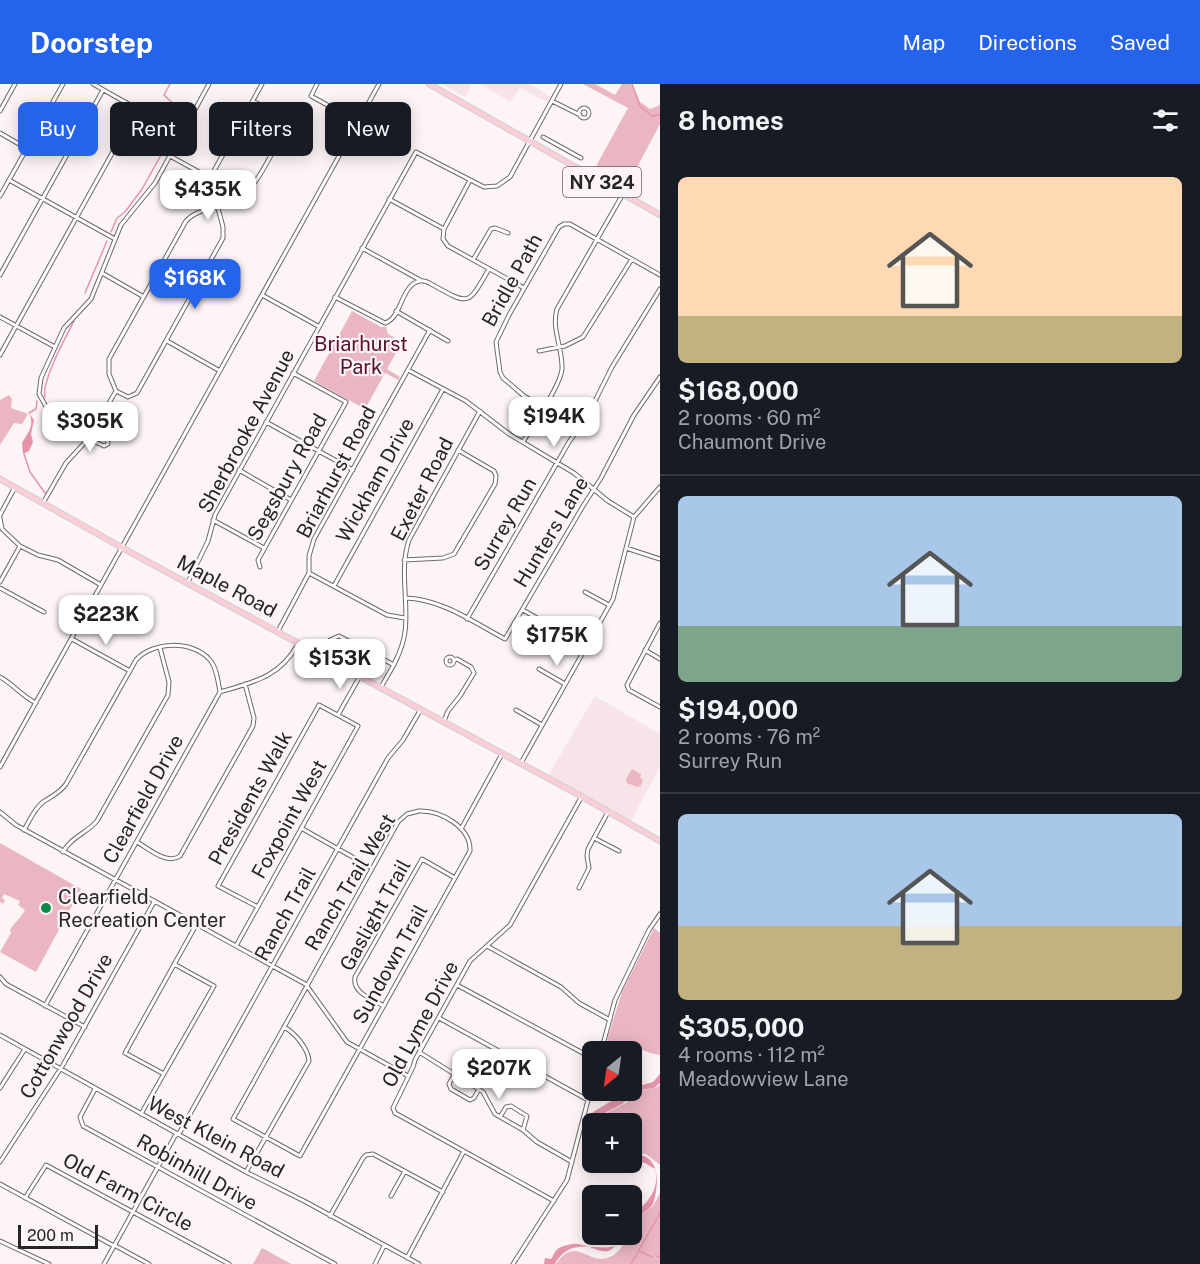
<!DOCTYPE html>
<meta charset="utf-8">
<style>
:root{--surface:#171b24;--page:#242831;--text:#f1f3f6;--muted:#9ea1a6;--line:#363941;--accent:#2563eb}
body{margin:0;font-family:"Public Sans",sans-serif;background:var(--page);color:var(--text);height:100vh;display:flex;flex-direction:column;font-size:22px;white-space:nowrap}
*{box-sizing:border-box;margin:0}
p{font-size:20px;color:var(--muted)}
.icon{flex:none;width:33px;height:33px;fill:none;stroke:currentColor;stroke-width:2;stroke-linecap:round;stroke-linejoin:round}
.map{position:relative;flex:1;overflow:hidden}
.panel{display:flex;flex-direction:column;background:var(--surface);width:540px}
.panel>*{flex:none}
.top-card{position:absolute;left:18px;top:18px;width:552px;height:54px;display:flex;gap:12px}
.needle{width:39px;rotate:209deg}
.controls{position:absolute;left:582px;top:957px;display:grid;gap:12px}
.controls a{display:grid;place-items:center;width:60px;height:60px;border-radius:9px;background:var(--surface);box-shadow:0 3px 15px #0003;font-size:30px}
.scale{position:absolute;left:18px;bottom:15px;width:80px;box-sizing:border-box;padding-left:6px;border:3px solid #282425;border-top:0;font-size:16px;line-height:21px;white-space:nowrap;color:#282425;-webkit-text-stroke:4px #fdf4f6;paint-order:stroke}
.price{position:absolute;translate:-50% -51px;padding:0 14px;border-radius:12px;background:#fff;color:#222;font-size:20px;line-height:39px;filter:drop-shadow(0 2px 3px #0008)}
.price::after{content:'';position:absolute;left:50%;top:36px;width:18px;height:14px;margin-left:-9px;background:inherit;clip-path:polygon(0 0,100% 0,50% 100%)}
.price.active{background:var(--accent);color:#fff}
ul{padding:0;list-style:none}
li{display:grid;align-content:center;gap:12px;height:318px;padding:0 18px}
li+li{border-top:2px solid var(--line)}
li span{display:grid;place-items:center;height:186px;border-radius:9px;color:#555}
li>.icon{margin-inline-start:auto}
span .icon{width:108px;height:108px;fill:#fffc;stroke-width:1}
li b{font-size:26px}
h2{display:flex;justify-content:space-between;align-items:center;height:72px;padding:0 18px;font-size:26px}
.pill{padding:0 21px;border-radius:9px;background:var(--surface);box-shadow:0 3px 15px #0003;font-size:21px;line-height:54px}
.pill.active{background:var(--accent);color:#fff}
header{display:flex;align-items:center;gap:36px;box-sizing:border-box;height:84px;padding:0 30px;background:var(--accent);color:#fff}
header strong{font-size:28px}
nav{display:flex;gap:33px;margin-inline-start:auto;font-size:21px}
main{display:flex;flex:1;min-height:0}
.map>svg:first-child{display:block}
</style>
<header>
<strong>Doorstep</strong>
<nav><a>Map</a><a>Directions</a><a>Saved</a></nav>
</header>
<main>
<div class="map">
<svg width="660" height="1180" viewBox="0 0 660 1180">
<rect width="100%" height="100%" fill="#fdf4f6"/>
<!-- built -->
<path fill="#f6e4e8" d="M441 0H472L465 13Z
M480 0H530L550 13 547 18 520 4 510 18Z
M595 612 660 650V683L630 739 548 692Z"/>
<!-- green -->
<path fill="#eab6c3" d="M583 0H595L615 11 622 0H632L640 18 650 25 660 21V40L626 104 594 86 628 24Z
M352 227 381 243H386L388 250 402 258 387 285 400 293 398 296 385 289 365 325 314 297Z
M9 311 12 315 11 324 28 330 22 340 14 339 0 361V316Z
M632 685 641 690 640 694 643 695 641 702 637 703 627 699 626 695Z
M0 759 81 805 36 888 0 868 11 849 10 846C14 839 21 834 25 826L18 821 20 817 4 810 2 814 5 816 3 820 0 818Z
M654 844 660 849V971L650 969 635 963 624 965 607 956 622 908Z
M660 1001V1081L646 1070 632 1069V1040L594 1039 600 1032 626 1019 641 1006 655 1004Z
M660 1109V1180H556C568 1163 575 1165 592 1173 610 1180 623 1166 627 1151L632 1150V1139L653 1122Z
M262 1164 291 1180H253Z"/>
<!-- water -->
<path fill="#e694ab" d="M29 329 34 336 31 350 33 358 29 367 23 370 22 359C28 348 35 342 29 329Z
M660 990V999L654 1004 639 1006 622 1020 599 1032 592 1042V1059L585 1047 593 1028 628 1007 632 1006V1004L653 998Z
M632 1070C660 1069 660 1098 653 1120 648 1128 638 1131 632 1138V1129C648 1121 660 1104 655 1085L645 1079 632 1076Z
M619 1151H626C612 1180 575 1144 555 1180H544L545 1174 551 1175C554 1171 555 1166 559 1164 563 1162 573 1159 578 1160 595 1162 612 1180 619 1151Z"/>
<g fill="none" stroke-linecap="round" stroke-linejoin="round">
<!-- stream -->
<path stroke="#e694ab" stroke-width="1.5" d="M632 0 640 22 652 32 660 31
M111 148 117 134 125 128 142 105 184 30 164 11 170 0
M85 209 107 157
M45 313C41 298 66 252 74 237
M29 329 36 325 37 317
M24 370 30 388 45 409
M639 1167 652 1173
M657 1172 660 1173
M631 1180 660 1129"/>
<!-- minor casing -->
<g stroke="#70686a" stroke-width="5">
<path id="minor" d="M317 0 311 12 358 38
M552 17 580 31
M579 29a5 5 0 1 1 10 0a5 5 0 1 1-10 0Z
M0 27 15 0
M0 49 26 64
M543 53 581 74
M210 94 262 0
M9 96 115 155
M470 96 444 145 443 155 448 162 524 204
M0 112 63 0
M389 115 444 145
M362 164 420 196
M473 176 491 145 495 144 508 149
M102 189 144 213
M0 191 103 6
M262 211 318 242
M335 213 385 239C402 234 401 200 420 197 425 196 429 199 433 201 470 222 468 221 489 185
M396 227 448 257
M0 233 55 263
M167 257 220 287
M539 267 565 262 583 253 632 175
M0 271 135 28 134 23 93 0
M408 286 466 317 509 350 574 389 608 417 634 433
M116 307 109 290V275L186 137C198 123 222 125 238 116 256 106 278 57 289 37L253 17
M116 307 128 313 137 309 223 154V143L210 94 170 72
M544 323 524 312 503 294 500 288 496 258 509 231 559 143 564 140H570L660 191
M266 338 353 386
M91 352 48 326 39 310 41 294 64 244 91 215 121 141 155 99 209 0
M89 355 104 362 108 360 107 354 94 346
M523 358C532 342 561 301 562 285 563 265 551 244 557 225L623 110
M239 386 291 416
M43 419 66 379 88 355 116 307
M0 431 15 403
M0 434 2 445 20 462 38 471 58 476 101 501
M213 436 264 464
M626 464 660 475
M404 476 443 474 454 470 495 400 496 392 494 387 458 366
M260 483 258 476 346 318 293 289
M309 489 387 531 405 534
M0 498 20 462
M188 498 208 457 215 431 416 68 484 103 497 102 510 93 561 0
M334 502 443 305
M0 504 44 528
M585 508 609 521
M405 514C442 515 473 538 505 555L583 422 601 394 634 331 660 293
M523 526 586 562
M467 535 569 358 587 333 612 283 660 205
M660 539 627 601 629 606 660 623
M278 547 309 489V472L314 455 430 246
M72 555 130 587
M645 566 660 575
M321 571 330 556 339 552 394 581
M446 577a4 4 0 1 1 8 0a4 4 0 1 1-8 0Z
M539 585 565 600
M0 593C13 600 22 612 36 619
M381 603C391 586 402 569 405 548 409 518 399 486 409 456L480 327
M516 626 542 641
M338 631 360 592
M444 637 448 627 460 612 474 589 471 583 457 575 454 576
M521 679 613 515 634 433 660 403
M0 683 379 0
M419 727C440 726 471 743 470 767L300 1072 233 1035 398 738 407 730Z
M0 728 16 741 307 901
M301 744 372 784
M461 745 502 670
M24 746C30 736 34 725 43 718 52 712 60 709 66 700L136 576C153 557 193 556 210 576 217 584 218 598 220 608
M594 754 619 767
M137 758C149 765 167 781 180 772L253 642 254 634 245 600
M63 768C71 753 87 749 97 737L168 611 169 598 160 564
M579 804 589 784 587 772 588 765 608 728
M236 862 358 642 319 621 218 802 258 823
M487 862 561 903 579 919 610 936
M0 893 6 900 85 943
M457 901 592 974
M307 902 347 958 408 992
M45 922 220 608C254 598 280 593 298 560
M384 922C372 915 352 909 355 893L422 775 455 794
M439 934 588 1016
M0 951 246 1088 306 1118 419 1180
M419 968 483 1008 495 1030 523 1046 537 1058 572 1078
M601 968 615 916 649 846 660 830
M164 990 125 969 196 841
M454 991 449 1000 451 1005 470 1016 474 1014 479 1005
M0 1004 25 965
M95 1005 80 1033 83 1042 335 1180
M141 1030 214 902 174 880
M500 1033 506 1023 511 1022 527 1032 523 1046
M0 1078 63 981 154 818
M246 1088 309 977C308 964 295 949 284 943
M0 1100 114 1162
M391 1112 405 1087
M25 1114 46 1081 229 1180
M554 1117 395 1029 393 1024 413 983 415 976 470 877 510 841 582 712
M330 1132 363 1074 366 1071 373 1070 443 1108
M0 1157 49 1180
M114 1161 149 1180
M407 1174 464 1067
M104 1180 175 1052 180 1048 388 674 403 656 421 625
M375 1180 384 1162
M513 1180 567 1096 592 1001"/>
</g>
<!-- major casing -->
<g stroke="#d4d3d3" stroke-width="7">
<path id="major" d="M429 0 660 131
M0 395 128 467 579 711 660 757"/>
</g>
<!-- minor -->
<use href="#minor" stroke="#fff" stroke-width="3"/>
<!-- major -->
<use href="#major" stroke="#fdcdda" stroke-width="4.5"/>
</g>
<!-- markers -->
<circle fill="#0b8a45" stroke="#fdf4f6" stroke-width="2" cx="46" cy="824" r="6"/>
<g text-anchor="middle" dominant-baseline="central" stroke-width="4.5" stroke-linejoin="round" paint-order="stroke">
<!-- shield labels -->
<rect fill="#fdf4f6" stroke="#686264" stroke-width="1.5" x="563" y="83" width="78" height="30" rx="4.5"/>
<g font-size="18" font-weight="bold" fill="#282425">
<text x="602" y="98">NY 324</text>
</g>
<!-- street labels -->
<g font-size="20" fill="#282425" stroke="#fdf4f6">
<text transform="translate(512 196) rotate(-61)">Bridle Path</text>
<text transform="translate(246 347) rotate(-62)">Sherbrooke Avenue</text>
<text transform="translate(336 388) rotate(-62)">Briarhurst Road</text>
<text transform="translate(287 393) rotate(-61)">Segsbury Road</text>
<text transform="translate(375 396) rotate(-61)">Wickham Drive</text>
<text transform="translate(422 405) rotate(-63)">Exeter Road</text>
<text transform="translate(505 440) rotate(-60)">Surrey Run</text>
<text transform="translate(551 448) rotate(-59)">Hunters Lane</text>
<text transform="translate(227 502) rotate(28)">Maple Road</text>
<text transform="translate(250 714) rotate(-61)">Presidents Walk</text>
<text transform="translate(143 715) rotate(-61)">Clearfield Drive</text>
<text transform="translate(289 735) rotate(-61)">Foxpoint West</text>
<text transform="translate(350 798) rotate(-59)">Ranch Trail West</text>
<text transform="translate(285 830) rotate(-61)">Ranch Trail</text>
<text transform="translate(375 831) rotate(-61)">Gaslight Trail</text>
<text transform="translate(390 880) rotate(-61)">Sundown Trail</text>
<text transform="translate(420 940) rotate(-62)">Old Lyme Drive</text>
<text transform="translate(66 942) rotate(-60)">Cottonwood Drive</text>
<text transform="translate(216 1053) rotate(28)">West Klein Road</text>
<text transform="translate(197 1088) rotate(29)">Robinhill Drive</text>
<text transform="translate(128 1108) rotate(28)">Old Farm Circle</text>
</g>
<!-- park labels -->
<g font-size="20" fill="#560f2b" stroke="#fdf4f6">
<text x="361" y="260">Briarhurst<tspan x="361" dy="23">Park</tspan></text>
</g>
<!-- poi labels -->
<g font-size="20" fill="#282425" stroke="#fdf4f6" text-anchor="start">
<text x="58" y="813">Clearfield<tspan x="58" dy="23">Recreation Center</tspan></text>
</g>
</g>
</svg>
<div class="controls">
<a><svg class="needle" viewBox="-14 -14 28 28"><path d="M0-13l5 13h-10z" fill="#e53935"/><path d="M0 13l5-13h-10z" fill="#9ea1a6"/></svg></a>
<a>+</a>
<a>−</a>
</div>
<div class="scale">200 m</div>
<b class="price" style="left:208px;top:137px">$435K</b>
<b class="price active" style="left:195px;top:226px">$168K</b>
<b class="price" style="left:554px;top:364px">$194K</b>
<b class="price" style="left:90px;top:369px">$305K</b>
<b class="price" style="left:106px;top:562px">$223K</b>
<b class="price" style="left:557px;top:583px">$175K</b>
<b class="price" style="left:340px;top:606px">$153K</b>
<b class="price" style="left:499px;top:1016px">$207K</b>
<div class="top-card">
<a class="pill active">Buy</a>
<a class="pill">Rent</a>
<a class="pill">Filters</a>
<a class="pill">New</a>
</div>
</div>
<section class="panel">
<h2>8 homes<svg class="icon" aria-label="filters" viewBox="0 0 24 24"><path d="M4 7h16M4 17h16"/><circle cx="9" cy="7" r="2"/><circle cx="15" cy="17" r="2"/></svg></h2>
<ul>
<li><span style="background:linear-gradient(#ffd9b3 75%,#c2b280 0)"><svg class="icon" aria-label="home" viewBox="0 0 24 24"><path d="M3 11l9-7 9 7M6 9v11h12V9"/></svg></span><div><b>$168,000</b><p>2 rooms · 60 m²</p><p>Chaumont Drive</p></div></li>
<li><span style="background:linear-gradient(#a9c7e8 70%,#7fa58c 0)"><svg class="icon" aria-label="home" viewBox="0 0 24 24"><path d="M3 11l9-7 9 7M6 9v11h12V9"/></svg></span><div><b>$194,000</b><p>2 rooms · 76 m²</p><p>Surrey Run</p></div></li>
<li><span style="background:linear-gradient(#a9c7e8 60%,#c2b280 0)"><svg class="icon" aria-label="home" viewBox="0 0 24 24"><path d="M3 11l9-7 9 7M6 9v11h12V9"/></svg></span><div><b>$305,000</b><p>4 rooms · 112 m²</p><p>Meadowview Lane</p></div></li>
</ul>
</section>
</main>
